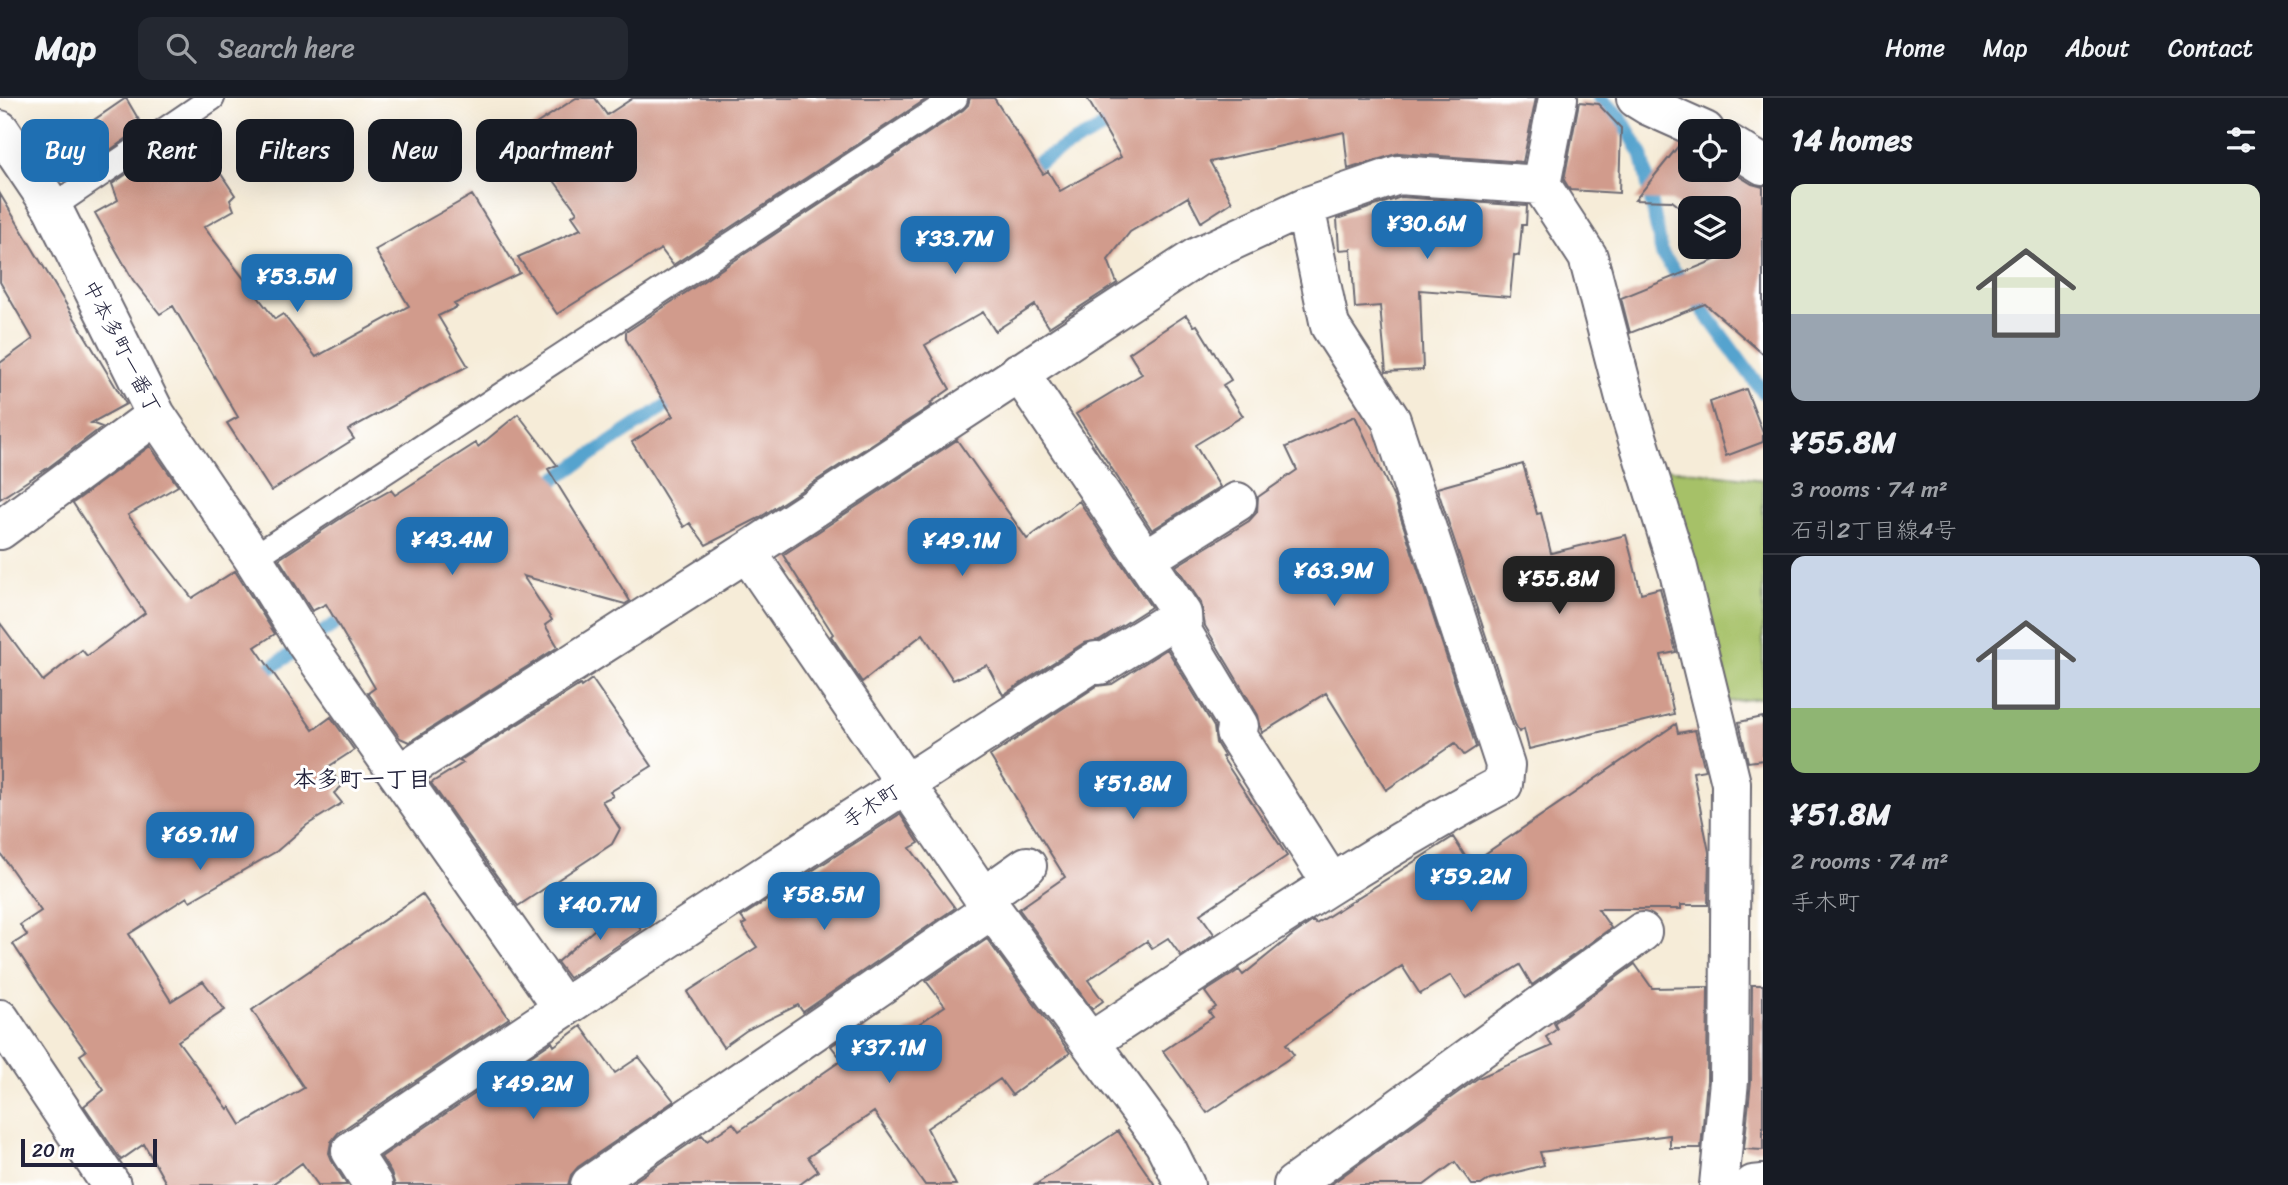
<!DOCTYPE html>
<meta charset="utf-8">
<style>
:root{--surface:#171b24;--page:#242831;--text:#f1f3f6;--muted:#9ea1a6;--line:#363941;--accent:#1f6fb2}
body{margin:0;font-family:Sriracha,"Klee One",sans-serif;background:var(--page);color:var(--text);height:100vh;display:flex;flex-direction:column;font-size:26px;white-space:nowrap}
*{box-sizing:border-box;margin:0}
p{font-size:23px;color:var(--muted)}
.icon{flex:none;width:38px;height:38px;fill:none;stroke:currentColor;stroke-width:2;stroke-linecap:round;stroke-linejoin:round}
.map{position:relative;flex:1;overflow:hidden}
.drawer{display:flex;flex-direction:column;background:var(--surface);width:525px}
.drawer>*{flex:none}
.top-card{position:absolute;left:21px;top:21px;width:665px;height:63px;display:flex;gap:14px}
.tools{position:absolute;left:1678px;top:21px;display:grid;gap:14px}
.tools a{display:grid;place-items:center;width:63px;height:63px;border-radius:14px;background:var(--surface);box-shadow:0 7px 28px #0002;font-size:35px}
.scale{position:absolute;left:21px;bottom:18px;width:136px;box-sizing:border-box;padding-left:7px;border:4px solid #22223b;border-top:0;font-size:19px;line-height:24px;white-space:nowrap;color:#22223b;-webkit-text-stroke:5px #fff;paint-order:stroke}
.price{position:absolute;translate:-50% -60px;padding:0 16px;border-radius:14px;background:var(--accent);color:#fff;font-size:23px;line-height:46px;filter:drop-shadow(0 2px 4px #0008)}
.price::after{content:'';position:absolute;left:50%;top:42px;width:21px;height:16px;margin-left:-10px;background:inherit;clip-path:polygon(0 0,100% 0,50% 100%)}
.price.selected{background:#222;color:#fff}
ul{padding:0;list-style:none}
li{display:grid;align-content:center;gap:14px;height:371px;padding:0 28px}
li+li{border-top:2px solid var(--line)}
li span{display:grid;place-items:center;height:217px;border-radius:14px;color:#555}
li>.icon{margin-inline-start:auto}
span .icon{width:126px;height:126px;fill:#fffc;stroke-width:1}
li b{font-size:30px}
h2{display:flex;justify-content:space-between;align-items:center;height:84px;padding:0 28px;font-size:30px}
.tag{padding:0 24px;border-radius:14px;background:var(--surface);box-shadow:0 7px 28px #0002;font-size:24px;line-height:63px}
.tag.selected{background:var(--accent);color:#fff}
header{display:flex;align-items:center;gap:42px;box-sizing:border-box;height:98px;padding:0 35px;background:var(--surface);border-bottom:2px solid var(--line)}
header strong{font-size:33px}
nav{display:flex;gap:38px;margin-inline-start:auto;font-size:24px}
.search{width:490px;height:63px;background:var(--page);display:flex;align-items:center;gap:18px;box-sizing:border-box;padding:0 24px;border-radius:14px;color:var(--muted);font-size:26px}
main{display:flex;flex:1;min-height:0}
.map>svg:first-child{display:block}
</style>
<header>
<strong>Map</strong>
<div class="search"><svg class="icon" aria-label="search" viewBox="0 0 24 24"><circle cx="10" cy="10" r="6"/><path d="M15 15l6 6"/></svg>Search here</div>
<nav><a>Home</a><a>Map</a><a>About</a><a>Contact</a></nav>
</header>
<main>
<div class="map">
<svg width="1763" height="1087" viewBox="0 0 1763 1087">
<rect width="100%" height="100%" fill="#fff"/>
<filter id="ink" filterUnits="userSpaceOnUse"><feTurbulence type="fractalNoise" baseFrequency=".0143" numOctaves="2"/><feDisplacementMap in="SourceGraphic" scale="14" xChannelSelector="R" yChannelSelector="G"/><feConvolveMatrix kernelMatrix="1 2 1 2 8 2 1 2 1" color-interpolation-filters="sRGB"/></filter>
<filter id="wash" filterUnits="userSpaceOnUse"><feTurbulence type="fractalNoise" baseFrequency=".00686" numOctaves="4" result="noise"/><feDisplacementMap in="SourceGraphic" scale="28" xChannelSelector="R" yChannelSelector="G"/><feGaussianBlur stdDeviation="1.57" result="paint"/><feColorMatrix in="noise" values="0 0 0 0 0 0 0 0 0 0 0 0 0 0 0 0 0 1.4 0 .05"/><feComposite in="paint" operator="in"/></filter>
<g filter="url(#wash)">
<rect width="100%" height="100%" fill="#f6ecd8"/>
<!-- green -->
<path fill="#a6c167" stroke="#647251" stroke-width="2" d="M1662 370 1763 382V600L1726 604Z"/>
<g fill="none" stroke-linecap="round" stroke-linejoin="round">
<!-- stream -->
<path stroke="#54a3ce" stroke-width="14" d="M1599 0 1620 18 1642 57 1662 156 1763 294
M1021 73 1121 20
M540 391 680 298
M320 536 353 514
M254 581 294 554"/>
</g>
<g id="blocks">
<!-- building -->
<path fill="#d19b8c" d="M126 0 143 29 103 57 91 24Z
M576 0H595L607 17 633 0H928L673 167 661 151 557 216 518 159 581 131 572 118 577 114 528 47 539 42 530 30Z
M970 0H994L1043 76 1048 73 1060 93 1121 59 1087 0H1536L1523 64 1399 55 1348 71 1344 34 1210 64 1232 104 1201 124 1188 99 1130 134 1108 162 1117 185 1049 229 1035 207 995 233 983 214 925 247 950 291 930 305 932 307 759 420 706 447 690 425 684 429 632 344 673 318 626 241V234L963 12 968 7Z
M1579 4 1598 6 1621 30 1619 95 1570 92 1564 82Z
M1680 46 1690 50V72H1729L1752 86 1763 89V256L1705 206 1630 235 1621 200 1737 153 1729 146V110H1690V117L1672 103 1635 102Z
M205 52 235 97 230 102 234 112 204 129 275 221 283 216 316 259 409 208 375 152 472 97 520 175 454 206 457 209 438 218 468 268 428 288 348 332 354 341 271 393 227 325 238 319 173 208 160 216 133 182 95 115 118 102 112 86 158 55 170 75Z
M0 96 126 306 91 325 102 329 49 369 0 401V265L33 241 0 184Z
M1401 99 1527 108 1526 127H1522L1519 158 1514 157 1510 199 1420 192 1423 272 1386 274 1380 208 1355 210 1351 151 1339 152 1337 121Z
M1186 217 1194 228 1197 227 1231 282 1223 287 1243 318 1195 347 1220 389 1152 432 1076 316 1142 276 1129 255Z
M1746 291 1763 335V344L1726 358 1710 304Z
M518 316 557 367 548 371 630 503 625 506 523 478 552 522 545 527 558 549 409 644 400 640 368 595 375 590 326 506 312 513 279 461 346 417 391 392 395 397 476 345 478 349Z
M1355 318 1395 402 1476 649 1464 657 1455 645 1386 692 1326 595 1262 635 1258 617 1205 528 1201 505 1176 468 1249 423 1257 414 1258 399 1297 372 1286 349Z
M957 342 1027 441 1079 403 1151 509 1099 542 1084 545 1003 597 987 567 953 582 923 536 862 584 831 538 833 536 783 457Z
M150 348 178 388 128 417 192 500 235 473 275 536 255 549 313 632 331 619 354 652 328 669 342 688 334 695 342 705 307 727 277 753 190 803 187 799 129 836 171 903 203 883 225 912 178 943 228 1011 230 1009 241 1027 304 990 252 912 422 796 509 920 338 1035 331 1044 329 1055 333 1065 347 1087H318L302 1065 271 1087H167L144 1046 121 1062 84 1008 104 992 80 957 86 953 49 903 50 902 13 846 27 837 20 827 41 813 0 755V525L43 583 82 552 87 558 145 515 73 405Z
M1523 366 1537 416 1541 415 1551 455 1626 437 1641 495 1660 490 1676 554 1661 557 1674 616 1529 651 1524 631 1519 634 1515 626 1437 390Z
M1167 551 1214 629 1216 645 1224 658 1222 659 1287 758 1200 816 1214 836 1181 858 1168 840 1152 850 1147 843 1088 882 1103 903 1092 911 1019 811 1065 779 990 658 1097 588 1112 586Z
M592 581 652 668 610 694 613 698 602 703 620 731 612 746 518 808 431 685 463 665 459 663 580 587 581 589Z
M1763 619V662L1748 664 1739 624Z
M1676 626 1678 635 1695 632 1705 672 1693 674 1709 754 1708 807H1681V811H1598L1611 830 1532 887 1520 867 1466 900 1451 877 1420 896 1402 868 1355 899 1354 898 1286 946 1294 957 1207 1015 1163 953 1213 919 1209 914 1216 909 1205 894 1239 872 1243 877 1294 836 1313 823 1316 826 1453 739 1470 766Z
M900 716 919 745 910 750 955 810 803 914 798 907 747 932 723 949 687 894 757 849 742 827 746 825 741 819Z
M624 806 641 832 569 880 557 864Z
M987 841 1070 955 1012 997 1000 981 927 1030 956 1087H925L874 1014 808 1059 818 1073 799 1087H629L702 1037 707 1043 733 1025 739 1033 842 962 831 948 862 927 879 953 945 908 926 883Z
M1635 866 1652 890 1708 889 1707 982 1701 1050H1670V1037L1540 1054 1544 1067 1490 1081 1481 1087H1472L1455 1064 1424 1087H1330L1478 980 1552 948 1546 939 1557 931 1554 925Z
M1752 887H1763V1052L1744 1051 1751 983Z
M581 928 615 975 639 959 674 1003 578 1069 571 1077 568 1087H395L391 1075 381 1059 552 944 554 948Z
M1118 1033 1155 1087H1035Z"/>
</g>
</g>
<g filter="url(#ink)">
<use href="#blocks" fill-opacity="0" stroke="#6c6972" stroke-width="2"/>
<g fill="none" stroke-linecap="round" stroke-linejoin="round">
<!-- service casing -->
<g stroke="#6c6972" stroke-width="28">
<path id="service" d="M52 109 212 0
M253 460 955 0"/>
</g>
<!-- minor casing -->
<g stroke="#6c6972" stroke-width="42">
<path id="minor" d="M1558 0 1541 87 1588 159 1625 300 1678 470 1731 685 1729 983 1719 1087
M1636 0 1649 8 1705 33
M0 32 52 109 156 317 253 460 306 545 562 909
M1729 46 1763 67
M1019 274 1182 516 1183 535 1239 628 1235 634 1331 785
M0 432 156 317
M747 454 983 799 1164 1045 1185 1087
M1146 461 1237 404
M399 676 747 454 1197 159 1305 109 1398 77 1541 87
M983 799 1027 768
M0 921 111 1087
M1090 944C1226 855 1359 762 1503 686L1505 667 1391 322 1330 228 1305 109
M373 1087 351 1053C596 886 846 724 1096 563L1100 567 1182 516
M590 1087 992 811
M1293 1087 1642 834
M1753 1087 1763 1086"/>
</g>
<!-- service -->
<use href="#service" stroke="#fff" stroke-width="24"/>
<!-- minor -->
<use href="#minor" stroke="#fff" stroke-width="38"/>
</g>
</g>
<g text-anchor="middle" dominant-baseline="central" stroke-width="6" stroke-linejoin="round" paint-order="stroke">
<!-- street labels -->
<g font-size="21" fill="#22223b" stroke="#fff">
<text transform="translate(122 249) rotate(63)">中本多町一番丁</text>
<text transform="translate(871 708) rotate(-33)">手木町</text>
</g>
<!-- neighbourhood labels -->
<g font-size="23" font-weight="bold" fill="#22223b" stroke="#fff">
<text x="362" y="681">本多町一丁目</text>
</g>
</g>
</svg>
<div class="tools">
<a><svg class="icon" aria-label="locate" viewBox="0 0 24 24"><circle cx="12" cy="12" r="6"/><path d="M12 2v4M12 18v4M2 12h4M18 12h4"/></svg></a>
<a><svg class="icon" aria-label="layers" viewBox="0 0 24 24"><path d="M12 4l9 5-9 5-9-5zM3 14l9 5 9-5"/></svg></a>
</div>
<div class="scale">20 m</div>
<b class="price" style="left:1427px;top:163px">¥30.6M</b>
<b class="price" style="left:955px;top:178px">¥33.7M</b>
<b class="price" style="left:297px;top:216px">¥53.5M</b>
<b class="price" style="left:452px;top:479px">¥43.4M</b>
<b class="price" style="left:962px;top:480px">¥49.1M</b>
<b class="price" style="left:1334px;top:510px">¥63.9M</b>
<b class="price selected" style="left:1559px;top:518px">¥55.8M</b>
<b class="price" style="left:1133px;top:723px">¥51.8M</b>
<b class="price" style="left:200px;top:774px">¥69.1M</b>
<b class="price" style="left:1471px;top:816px">¥59.2M</b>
<b class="price" style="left:824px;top:834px">¥58.5M</b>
<b class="price" style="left:600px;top:844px">¥40.7M</b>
<b class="price" style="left:889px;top:987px">¥37.1M</b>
<b class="price" style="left:533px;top:1023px">¥49.2M</b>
<div class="top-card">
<a class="tag selected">Buy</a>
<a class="tag">Rent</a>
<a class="tag">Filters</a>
<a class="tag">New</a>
<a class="tag">Apartment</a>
</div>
</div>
<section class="drawer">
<h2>14 homes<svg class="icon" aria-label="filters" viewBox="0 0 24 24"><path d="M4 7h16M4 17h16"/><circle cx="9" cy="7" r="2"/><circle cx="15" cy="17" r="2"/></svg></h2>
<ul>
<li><span style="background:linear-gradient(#dfe7d0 60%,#9aa5b1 0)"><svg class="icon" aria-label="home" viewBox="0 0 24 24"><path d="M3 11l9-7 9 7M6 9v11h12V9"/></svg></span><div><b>¥55.8M</b><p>3 rooms · 74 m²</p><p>石引2丁目線4号</p></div></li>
<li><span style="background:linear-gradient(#c9d6e8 70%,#8fb573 0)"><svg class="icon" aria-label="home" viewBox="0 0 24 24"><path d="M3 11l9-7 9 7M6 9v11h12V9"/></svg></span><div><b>¥51.8M</b><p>2 rooms · 74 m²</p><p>手木町</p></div></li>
</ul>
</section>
</main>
